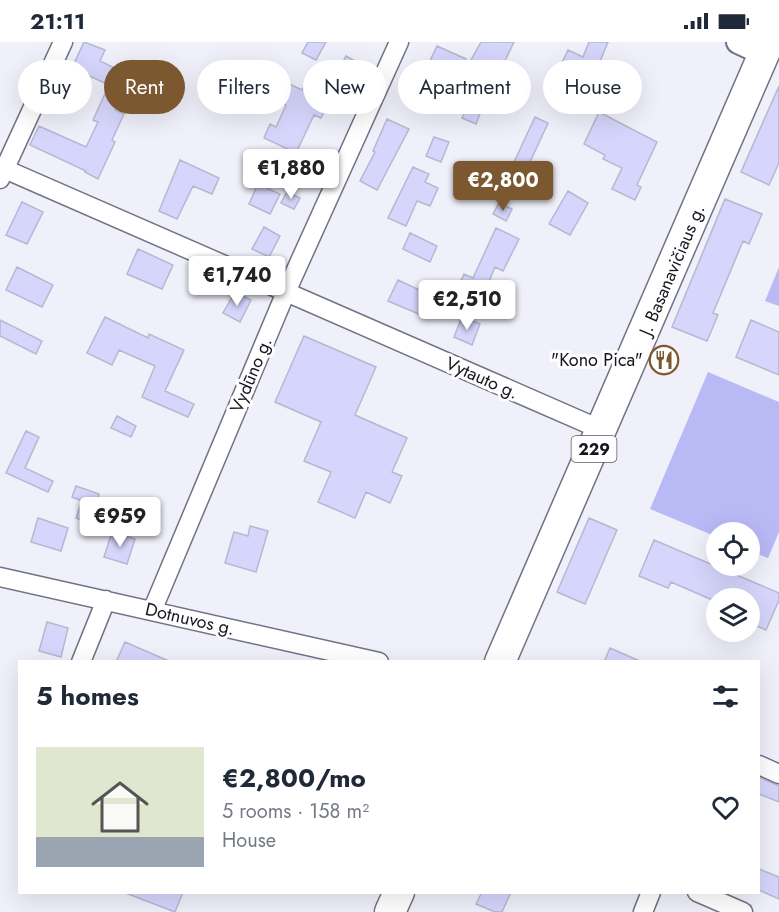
<!DOCTYPE html>
<meta charset="utf-8">
<style>
:root{--surface:#fff;--page:#f2f2f3;--text:#1f2937;--muted:#747a83;--accent:#7b5830}
body{margin:0;font-family:Jost,sans-serif;background:var(--page);color:var(--text);height:100vh;display:flex;flex-direction:column;font-size:22px;white-space:nowrap}
*{box-sizing:border-box;margin:0}
p{font-size:20px;color:var(--muted)}
.icon{flex:none;width:33px;height:33px;fill:none;stroke:currentColor;stroke-width:2;stroke-linecap:round;stroke-linejoin:round}
.map{position:relative;flex:1;overflow:hidden}
.sheet{position:absolute;left:18px;top:618px;width:742px;height:234px;display:flex;flex-direction:column;background:var(--surface);border-radius:0px;box-shadow:0 6px 24px #0002}
.sheet>*{flex:none}
.banner{position:absolute;left:18px;top:18px;width:744px;height:54px;display:flex;gap:12px}
.controls{position:absolute;left:706px;top:480px;display:grid;gap:12px}
.controls a{display:grid;place-items:center;width:54px;height:54px;border-radius:50%;background:var(--surface);box-shadow:0 6px 24px #0002;font-size:30px}
.price{position:absolute;translate:-50% -51px;padding:0 14px;border-radius:6px;background:#fff;color:#222;font-size:20px;line-height:39px;filter:drop-shadow(0 2px 3px #0008)}
.price::after{content:'';position:absolute;left:50%;top:36px;width:18px;height:14px;margin-left:-9px;background:inherit;clip-path:polygon(0 0,100% 0,50% 100%)}
.price.selected{background:var(--accent);color:#fff}
ul{padding:0;list-style:none}
li{display:flex;align-items:center;gap:18px;height:150px;padding:0 18px}
li span{display:grid;place-items:center;flex:none;width:168px;height:120px;border-radius:0px;color:#555}
li>.icon{margin-inline-start:auto}
span .icon{width:72px;height:72px;fill:#fffc;stroke-width:1}
li b{font-size:26px}
h2{display:flex;justify-content:space-between;align-items:center;height:72px;padding:0 18px;font-size:26px}
.tag{padding:0 21px;border-radius:27px;background:var(--surface);box-shadow:0 6px 24px #0002;font-size:21px;line-height:54px}
.tag.selected{background:var(--accent);color:#fff}
.status{display:flex;justify-content:space-between;align-items:center;height:42px;padding:0 30px;background:var(--surface);direction:ltr}
.status svg{height:16px;fill:currentColor}
.map>svg:first-child{display:block}
</style>
<div class="status"><b>21:11</b><svg viewBox="0 0 49 12"><path d="M0 12V9h3v3zM5 12V6h3v6zM10 12V3h3v9zM15 12V0h3v12zM26 1h20v11H26zM47 4h2v5h-2z"/></svg></div>
<div class="map">
<svg width="779" height="870" viewBox="0 0 779 870">
<rect width="100%" height="100%" fill="#eff0fa"/>
<!-- green -->
<path fill="#b9b9f6" d="M779 225V264L765 259Z
M708 330 779 360V490L768 516 750 509V490H717V495L650 467Z"/>
<!-- building -->
<path fill="#d6d6fc" stroke="#b7b7d1" stroke-width="1.5" d="M84 0 105 8 100 19 127 32 116 56 120 58 115 68 124 72 112 98 115 100 98 137 85 130 86 129 30 103 39 84 86 105 98 80 93 78 109 43 72 26Z
M308 0H326L316 18 302 11Z
M481 0H514L504 21 506 22 500 34 470 20Z
M589 0H608L592 39 561 23 568 8 583 15Z
M437 4 466 17 461 28 456 26 452 36 430 26 431 25 428 23Z
M346 14 362 23 351 44 334 36Z
M257 27 302 48 306 40 323 48 319 56 328 61 321 76 314 73 296 111 264 96 270 82 276 85 286 63 269 55 270 52 250 42Z
M227 30 241 36 230 61 216 55Z
M779 44V121L769 143 741 130Z
M417 46 429 52 421 70 409 64Z
M602 50 615 56 610 67 597 62Z
M469 61 482 67 476 82 462 76Z
M599 70 657 100 637 143 641 145 635 158 612 147 622 126 603 117 605 113 584 102Z
M535 75 548 81 530 120 547 127 541 139 525 131 522 137 509 131Z
M387 77 409 87 377 148 360 139 375 110 373 109Z
M434 95 449 100 441 120 426 114Z
M180 118 219 136 212 152 193 144 177 177 159 169Z
M413 125 429 132 425 140 438 146 430 164 417 159 406 184 388 176Z
M258 142 280 152 270 172 249 162Z
M568 149 588 161 570 193 549 182Z
M287 150 300 156 294 167 281 161Z
M725 157 762 172 749 202 743 199 713 271 718 273 707 299 672 285Z
M22 160 43 170 27 202 6 193Z
M499 161 512 167 506 179 493 172Z
M264 185 280 194 269 215 252 207Z
M496 186 519 197 503 229 495 225 483 254 459 243 464 232 473 236Z
M410 191 437 204 430 220 403 207Z
M138 207 173 223 162 247 127 232Z
M17 225 53 243 42 265 6 248Z
M398 238 430 253 421 273 388 259Z
M235 250 251 258 240 280 223 271Z
M105 275 148 296 149 292 184 308 165 349 194 362 188 375 142 355 155 324 119 308 112 323 87 311Z
M462 275 480 282 472 303 454 295Z
M0 278 42 299 36 312 0 294Z
M751 278 779 290V333L736 315Z
M304 294 376 325 355 373 407 396 392 430 402 434 390 461 366 450 355 476 318 460 331 430 304 419 321 380 275 360Z
M117 374 136 384 131 395 111 386Z
M26 389 39 395 25 426 53 439 48 450 6 431Z
M76 444 99 452 90 481 76 476 82 459 72 455Z
M38 476 68 486 61 509 31 500Z
M589 476 617 488 585 562 557 550Z
M250 484 268 489 256 530 225 521 234 490 248 494Z
M112 490 135 497 127 522 104 515Z
M654 498 779 551V558L766 588 750 581V556H717V560L671 540 668 546 639 534Z
M47 580 68 586 61 615 39 609Z
M125 600 171 620H116Z
M610 606 642 620H604Z
M759 735 779 744V760L759 752Z
M759 827 779 835V857L759 848Z
M123 850H183L175 870Z
M482 850H511L502 870H495L476 862Z"/>
<g fill="none" stroke-linecap="round" stroke-linejoin="round">
<!-- minor casing -->
<g stroke="#717188" stroke-width="21">
<path id="minor" d="M0 125 602 388
M0 137 63 0
M0 535 379 620
M152 569 286 250 399 0
M81 620 106 558
M759 723 779 732
M697 850 743 870
M643 870 651 850"/>
</g>
<!-- tertiary casing -->
<g stroke="#717188" stroke-width="26">
<path id="tertiary" d="M738 0 764 12"/>
</g>
<!-- primary casing -->
<g stroke="#717188" stroke-width="33">
<path id="primary" d="M500 620 769 0
M390 870 399 850"/>
</g>
<!-- minor -->
<use href="#minor" stroke="#fff" stroke-width="18"/>
<!-- tertiary -->
<use href="#tertiary" stroke="#fff" stroke-width="22"/>
<!-- primary -->
<use href="#primary" stroke="#fff" stroke-width="30"/>
</g>
<!-- icons -->
<defs>
<g id="restaurant-ring" transform="scale(1.5)"><circle r="9.5" fill="#fefefe" stroke="#7b5830" stroke-width="1.5"/><path d="M-5-6h1v4h1v-4h1v4h1v-4h1v5L-1.5 .5V6h-2V.5L-5-1ZM5-6V6H3V1.5H1.5Q1.5-4 5-6Z" fill="#7b5830"/></g>
</defs>
<g fill-rule="evenodd">
<use href="#restaurant-ring" x="664" y="318"/>
</g>
<g text-anchor="middle" dominant-baseline="central" stroke-width="6" stroke-linejoin="round" paint-order="stroke">
<!-- shield labels -->
<rect fill="#fefefe" stroke="#5b5b61" stroke-width="1.5" x="571.5" y="394" width="45" height="26" rx="4.5"/>
<g font-size="16" font-weight="bold" fill="#15151e">
<text x="594" y="407">229</text>
</g>
<!-- street labels -->
<g font-size="18" fill="#15151e" stroke="#fefefe">
<text transform="translate(672 228) rotate(-67)">J. Basanavičiaus g.</text>
<text transform="translate(251 333) rotate(-67)">Vydūno g.</text>
<text transform="translate(482 336) rotate(24)">Vytauto g.</text>
<text transform="translate(190 577) rotate(13)">Dotnuvos g.</text>
</g>
<!-- poi labels -->
<g font-size="18" fill="#15151e" stroke="#fefefe" text-anchor="end">
<text x="643" y="318">"Kono Pica"</text>
</g>
</g>
</svg>
<div class="controls">
<a><svg class="icon" aria-label="locate" viewBox="0 0 24 24"><circle cx="12" cy="12" r="6"/><path d="M12 2v4M12 18v4M2 12h4M18 12h4"/></svg></a>
<a><svg class="icon" aria-label="layers" viewBox="0 0 24 24"><path d="M12 4l9 5-9 5-9-5zM3 14l9 5 9-5"/></svg></a>
</div>
<b class="price" style="left:291px;top:158px">€1,880</b>
<b class="price selected" style="left:503px;top:170px">€2,800</b>
<b class="price" style="left:237px;top:265px">€1,740</b>
<b class="price" style="left:467px;top:289px">€2,510</b>
<b class="price" style="left:120px;top:506px">€959</b>
<div class="banner">
<a class="tag">Buy</a>
<a class="tag selected">Rent</a>
<a class="tag">Filters</a>
<a class="tag">New</a>
<a class="tag">Apartment</a>
<a class="tag">House</a>
</div>
<section class="sheet">
<h2>5 homes<svg class="icon" aria-label="filters" viewBox="0 0 24 24"><path d="M4 7h16M4 17h16"/><circle cx="9" cy="7" r="2"/><circle cx="15" cy="17" r="2"/></svg></h2>
<ul>
<li><span style="background:linear-gradient(#dfe7d0 75%,#9aa5b1 0)"><svg class="icon" aria-label="home" viewBox="0 0 24 24"><path d="M3 11l9-7 9 7M6 9v11h12V9"/></svg></span><div><b>€2,800/mo</b><p>5 rooms · 158 m²</p><p>House</p></div><svg class="icon" aria-label="heart" viewBox="0 0 24 24"><path d="M12 20l-8-8c-3-5 5-10 8-4 3-6 11-1 8 4z"/></svg></li>
</ul>
</section>
</div>
